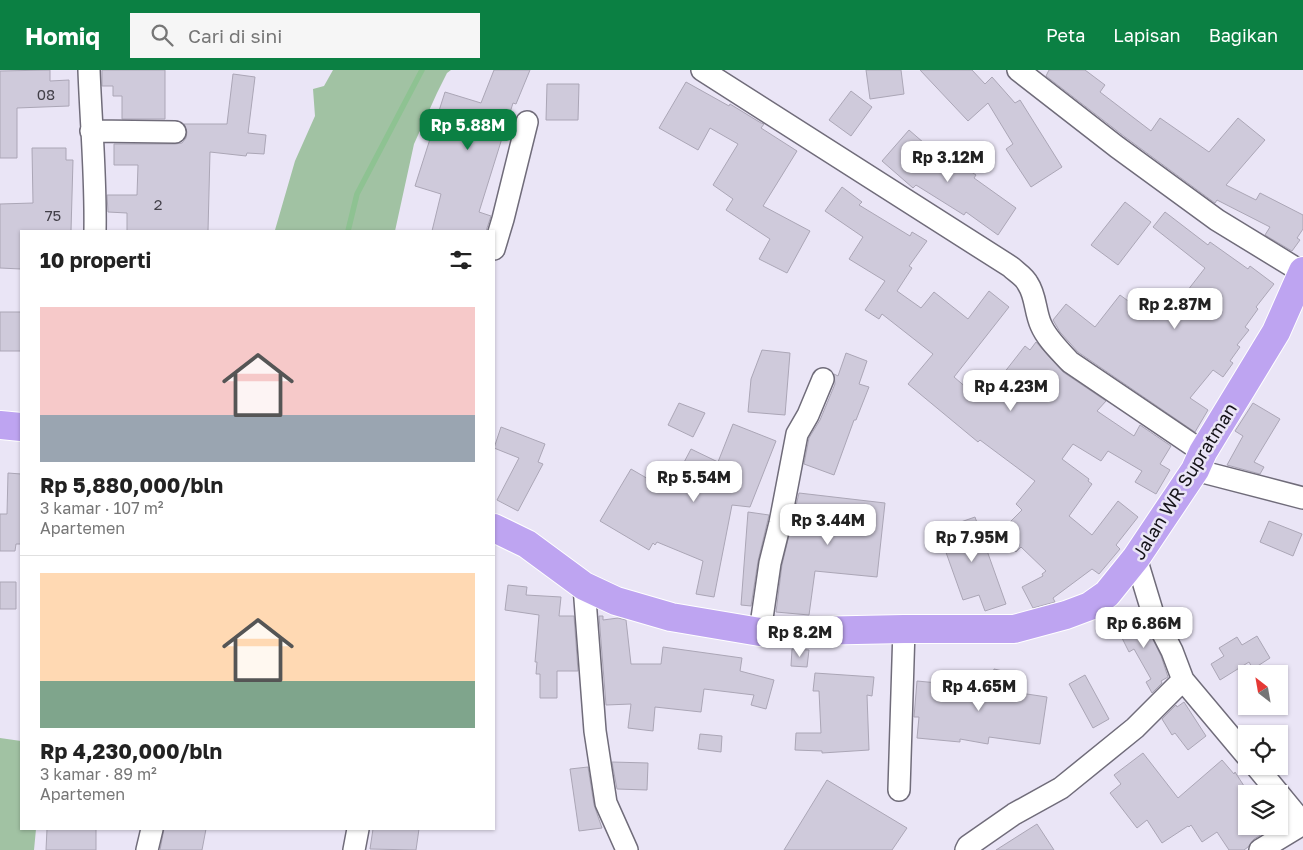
<!DOCTYPE html>
<html lang="id">
<meta charset="utf-8">
<style>
:root{--surface:#fff;--page:#f6f6f6;--text:#222;--muted:#767676;--line:#e0e0e0;--accent:#0b8043}
body{margin:0;font-family:"Golos Text",sans-serif;background:var(--page);color:var(--text);height:100vh;display:flex;flex-direction:column;font-size:19px;white-space:nowrap}
*{box-sizing:border-box;margin:0}
p{font-size:16px;color:var(--muted)}
.icon{flex:none;width:28px;height:28px;fill:none;stroke:currentColor;stroke-width:2;stroke-linecap:round;stroke-linejoin:round}
.map{position:relative;flex:1;overflow:hidden}
.sheet{position:absolute;left:20px;top:160px;width:475px;height:600px;display:flex;flex-direction:column;background:var(--surface);border-radius:0px;box-shadow:0 1px 4px #0004}
.sheet>*{flex:none}
.needle{width:32px;rotate:329deg}
.controls{position:absolute;left:1238px;top:595px;display:grid;gap:10px}
.controls a{display:grid;place-items:center;width:50px;height:50px;border-radius:0px;background:var(--surface);box-shadow:0 1px 4px #0004;font-size:25px}
.price{position:absolute;translate:-50% -42px;padding:0 11px;border-radius:10px;background:#fff;color:#222;font-size:16px;line-height:32px;filter:drop-shadow(0 1px 2px #0008)}
.price::after{content:'';position:absolute;left:50%;top:30px;width:15px;height:11px;margin-left:-8px;background:inherit;clip-path:polygon(0 0,100% 0,50% 100%)}
.price.current{background:var(--accent);color:#fff}
ul{padding:0;list-style:none}
li{display:grid;align-content:center;gap:10px;height:265px;padding:0 20px}
li+li{border-top:1px solid var(--line)}
li span{display:grid;place-items:center;height:155px;border-radius:0px;color:#555}
li>.icon{margin-inline-start:auto}
span .icon{width:90px;height:90px;fill:#fffc;stroke-width:1}
li b{font-size:21px}
h2{display:flex;justify-content:space-between;align-items:center;height:60px;padding:0 20px;font-size:21px}
header{display:flex;align-items:center;gap:30px;box-sizing:border-box;height:70px;padding:0 25px;background:var(--accent);color:#fff}
header strong{font-size:24px}
nav{display:flex;gap:28px;margin-inline-start:auto;font-size:18px}
.search{width:350px;height:45px;background:var(--page);display:flex;align-items:center;gap:12px;box-sizing:border-box;padding:0 18px;border-radius:0px;color:var(--muted);font-size:19px}
.map>svg:first-child{display:block}
</style>
<header>
<strong>Homiq</strong>
<div class="search"><svg class="icon" aria-label="search" viewBox="0 0 24 24"><circle cx="10" cy="10" r="6"/><path d="M15 15l6 6"/></svg>Cari di sini</div>
<nav><a>Peta</a><a>Lapisan</a><a>Bagikan</a></nav>
</header>
<div class="map">
<svg width="1303" height="780" viewBox="0 0 1303 780">
<rect width="100%" height="100%" fill="#eae5f6"/>
<!-- green -->
<path fill="#a1c2a3" d="M333 0H451L447 3 437 23 414 74 395 161 275 160 295 91 315 46 313 19 324 16Z
M0 668 21 671V759H36L34 780H0Z"/>
<g fill="none" stroke-linecap="round" stroke-linejoin="round">
<!-- stream -->
<path stroke="#8ec292" stroke-width="5.5" d="M348 161 357 124 422 0"/>
</g>
<!-- building -->
<path fill="#cfcadb" stroke="#aba6b6" d="M50 0V11L69 10V36L17 38V88H0V1Z
M102 0H165V49H122V26H113V16H102Z
M494 0H530L516 34 513 33 479 142 491 146 486 161H432L441 124 415 116 445 22 481 33Z
M866 0H901L904 24 870 29Z
M920 0H972L985 14 992 7 1015 33 1020 30 1062 97 1031 117 1006 79 1013 74 988 33 968 51Z
M1049 0H1085L1105 15 1100 22 1151 61 1160 48 1209 82 1238 48 1265 70 1226 115 1256 130 1260 123 1303 145V159L1297 168 1300 170 1292 181 1265 165 1270 157 1217 130 1215 133 1125 67 1046 6Z
M233 4 255 7 248 63 266 65 264 84 247 83 246 86 210 82 208 161H127V143L108 142 107 125H137L138 95H114V74H175L182 73 186 68 187 62 184 54H227Z
M686 12 729 36 730 34 761 53 764 54 761 58 797 81 763 136 810 161 787 203 759 189 770 169 726 140 733 129 713 115 738 74 710 58 698 80 659 58Z
M547 14H579L578 50H546Z
M851 21 872 37 851 66 829 50Z
M909 60 954 99 958 93 976 105 974 108 1016 138 998 165 966 142 964 145 916 115 913 118 882 91Z
M32 78H66V90H73L71 161H21V199L0 198V134L33 133Z
M842 117 862 132 859 135 910 166 912 162 927 171 909 196 912 198 897 221 921 238 934 222 968 249 989 221 1009 237 954 307 982 331 1025 276 1030 280 1036 272 1063 302 1106 331 1097 341 1134 366 1140 355 1171 376 1160 394 1170 400 1156 424 1135 412 1142 401 1108 381 1101 391 1073 374 1062 389 1089 409 1088 411 1092 414 1069 446 1092 465 1118 431 1138 447 1116 475 1120 479 1099 504 1092 499 1053 528 1055 532 1033 538 1022 517 1043 506 1042 504 1046 501 1021 477 1016 482 998 464 1022 440 1016 434 1035 411 980 370 978 372 908 314 933 284 882 244 879 249 865 240 885 211 849 189 863 167 825 141Z
M1125 132 1151 152 1118 195 1091 175Z
M1165 142 1208 175 1210 172 1248 199 1250 196 1274 214 1256 237 1258 239 1245 257 1249 260 1237 275 1240 277 1230 291 1233 293 1223 307 1213 300 1190 328 1208 340 1195 362 1078 282 1060 262 1053 250 1066 234 1095 257 1120 225 1154 250 1167 234 1171 237 1181 223 1184 225 1205 198 1153 157Z
M0 242H21V281H0Z
M762 280 790 283 785 345 748 342 751 309Z
M846 283 867 291 859 314 869 317 856 350H854L834 405 804 394 809 368 820 350 835 314 834 304 838 306Z
M679 333 705 343 693 367 668 355Z
M1253 333 1280 349 1254 392 1264 397 1260 404 1227 395 1243 366 1235 361Z
M733 354 776 371 750 437 732 435 714 527 696 524 703 491 657 472 655 475 653 473 649 480 600 451 631 399 662 417 664 413 671 417 691 379 718 392Z
M501 357 545 374 538 392 543 394 518 441 497 430 519 388 494 378Z
M8 403 21 404V474H16L15 481H0V444H7Z
M799 423 885 433 877 507 815 501 809 545 776 542 782 495Z
M748 442 769 445 758 491 751 536 741 535Z
M975 447 1006 534 985 541 979 525 963 530 938 460Z
M1269 451 1302 464 1293 486 1260 472Z
M0 512H16V539H0Z
M508 515 527 517 526 525 561 527 559 546H574L578 601H557V628H540V604H536L537 592H535L539 545 505 540Z
M1140 543 1161 586 1168 607 1161 611 1162 613 1152 623 1146 612 1151 609 1134 579 1129 582 1116 556Z
M599 546H603V550L618 548 626 550 631 594H661L663 577 742 588 740 601 774 610 766 639 751 635 754 625 704 619 701 642 655 637 653 661 628 658 631 634 606 635Z
M1257 566 1270 588 1253 599 1249 592 1220 610 1211 594 1224 586 1219 578 1237 567 1242 575Z
M792 579 809 580 807 597 791 596Z
M994 599 1016 604 1013 622 1047 627 1040 674 989 667 988 674 960 669V672L917 668 919 647H914L917 611 990 618Z
M815 603 874 607 872 626 867 625 869 680 822 683V681L795 680 796 663H821L819 621H813Z
M1085 605 1109 649 1093 658 1069 614Z
M1184 632 1206 666 1188 680 1175 663 1172 665 1162 649 1176 635 1177 637Z
M700 664 722 666 721 682 698 679Z
M1143 683 1178 728 1222 690 1234 704 1235 702 1246 719V756H1275L1254 769 1248 777 1244 780H1229L1217 762 1202 772 1191 755 1189 757 1188 756 1162 773 1147 750 1137 758 1110 723 1121 714 1114 705Z
M612 692 648 693 647 720 617 719Z
M588 697 594 735 602 758 579 761 570 699Z
M827 710 907 758 892 780H784Z
M1037 754 1054 780H996Z
M47 759H96V780H46Z
M164 759H206L202 780H160Z
M373 759H419L416 780 370 779Z"/>
<g fill="none" stroke-linecap="round" stroke-linejoin="round">
<!-- street casing -->
<g stroke="#706c7a" stroke-width="24">
<path id="street" d="M89 0C91 54 96 107 95 161
M702 0 1011 197C1016 202 1025 207 1028 214 1036 226 1035 242 1041 255 1047 269 1060 281 1070 292L1203 382
M1018 0 1117 77 1217 150 1302 202
M91 61 175 62
M494 179 503 149 527 52
M1195 400 1303 428
M1136 488 1153 544 1172 581 1183 610 1246 685
M584 516 595 661 606 733 627 780
M760 562 770 493 780 453 797 364 808 345 823 309
M1256 696 1303 753
M899 720 904 559
M147 780 152 759
M354 780 358 759
M966 780 968 776 1014 744 1061 718 1135 658 1183 610
M1260 780 1303 754"/>
</g>
<!-- highway casing -->
<g stroke="#fff" stroke-width="30">
<path id="highway" d="M0 355 21 357
M494 458 527 474 584 516 616 531 671 547 760 562 904 559H1014L1066 545 1090 536 1107 524 1136 488 1195 400 1203 382 1276 262 1303 201"/>
</g>
<!-- street -->
<use href="#street" stroke="#fff" stroke-width="21"/>
<!-- highway -->
<use href="#highway" stroke="#bea4f1" stroke-width="28"/>
</g>
<g text-anchor="middle" dominant-baseline="central" stroke-width="5" stroke-linejoin="round" paint-order="stroke">
<!-- number labels -->
<g font-size="15" fill="#434049">
<text x="46" y="24">08</text>
<text x="158" y="134">2</text>
<text x="53" y="145">75</text>
</g>
<!-- street labels -->
<g font-size="18" fill="#141218" stroke="#eae5f6">
<text transform="translate(1184 411) rotate(-58)">Jalan WR Supratman</text>
</g>
</g>
</svg>
<div class="controls">
<a><svg class="needle" viewBox="-14 -14 28 28"><path d="M0-13l5 13h-10z" fill="#e53935"/><path d="M0 13l5-13h-10z" fill="#767676"/></svg></a>
<a><svg class="icon" aria-label="locate" viewBox="0 0 24 24"><circle cx="12" cy="12" r="6"/><path d="M12 2v4M12 18v4M2 12h4M18 12h4"/></svg></a>
<a><svg class="icon" aria-label="layers" viewBox="0 0 24 24"><path d="M12 4l9 5-9 5-9-5zM3 14l9 5 9-5"/></svg></a>
</div>
<b class="price current" style="left:468px;top:81px">Rp 5.88M</b>
<b class="price" style="left:948px;top:113px">Rp 3.12M</b>
<b class="price" style="left:1175px;top:260px">Rp 2.87M</b>
<b class="price" style="left:1011px;top:342px">Rp 4.23M</b>
<b class="price" style="left:694px;top:433px">Rp 5.54M</b>
<b class="price" style="left:828px;top:476px">Rp 3.44M</b>
<b class="price" style="left:972px;top:493px">Rp 7.95M</b>
<b class="price" style="left:1144px;top:579px">Rp 6.86M</b>
<b class="price" style="left:800px;top:588px">Rp 8.2M</b>
<b class="price" style="left:979px;top:642px">Rp 4.65M</b>
<section class="sheet">
<h2>10 properti<svg class="icon" aria-label="filters" viewBox="0 0 24 24"><path d="M4 7h16M4 17h16"/><circle cx="9" cy="7" r="2"/><circle cx="15" cy="17" r="2"/></svg></h2>
<ul>
<li><span style="background:linear-gradient(#f6c9c9 70%,#9aa5b1 0)"><svg class="icon" aria-label="home" viewBox="0 0 24 24"><path d="M3 11l9-7 9 7M6 9v11h12V9"/></svg></span><div><b>Rp 5,880,000/bln</b><p>3 kamar · 107 m²</p><p>Apartemen</p></div></li>
<li><span style="background:linear-gradient(#ffd9b3 70%,#7fa58c 0)"><svg class="icon" aria-label="home" viewBox="0 0 24 24"><path d="M3 11l9-7 9 7M6 9v11h12V9"/></svg></span><div><b>Rp 4,230,000/bln</b><p>3 kamar · 89 m²</p><p>Apartemen</p></div></li>
</ul>
</section>
</div>
